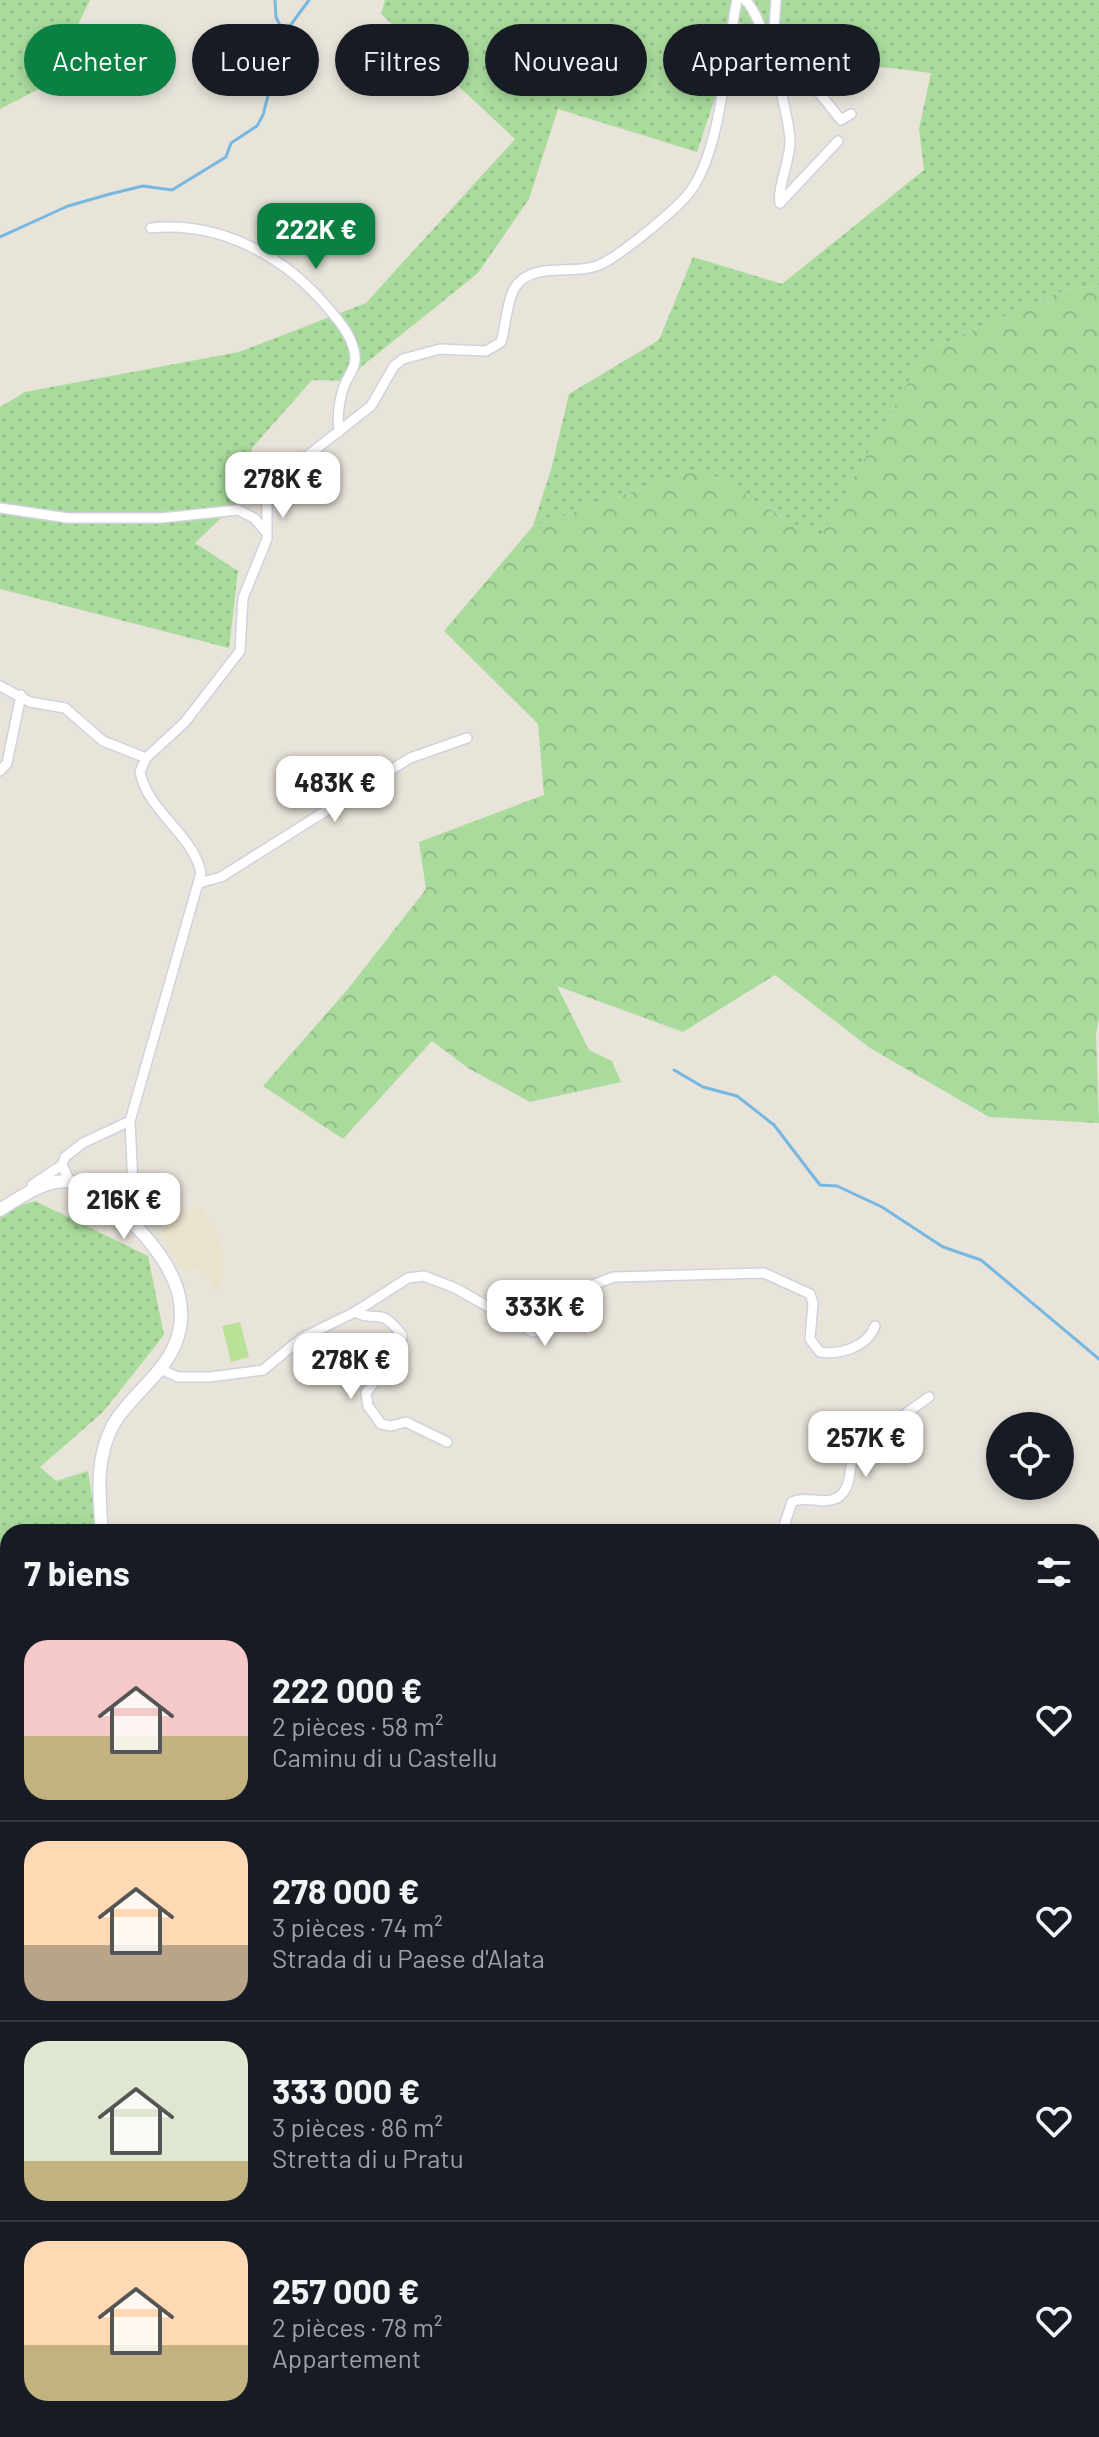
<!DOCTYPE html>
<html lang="fr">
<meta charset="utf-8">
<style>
:root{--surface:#171b24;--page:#242831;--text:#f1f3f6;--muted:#9ea1a6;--line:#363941;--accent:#0b8043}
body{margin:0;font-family:Barlow,sans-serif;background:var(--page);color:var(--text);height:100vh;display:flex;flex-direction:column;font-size:30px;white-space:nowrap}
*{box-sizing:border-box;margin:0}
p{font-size:26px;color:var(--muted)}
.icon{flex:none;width:44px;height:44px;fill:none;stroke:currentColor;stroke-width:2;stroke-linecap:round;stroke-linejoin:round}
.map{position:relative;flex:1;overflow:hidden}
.drawer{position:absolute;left:0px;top:1524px;width:1100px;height:914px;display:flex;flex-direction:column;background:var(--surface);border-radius:24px 24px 0 0;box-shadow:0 4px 12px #0003}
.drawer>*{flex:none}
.hud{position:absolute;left:24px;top:24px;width:1052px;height:72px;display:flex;gap:16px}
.fabs{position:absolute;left:986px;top:1412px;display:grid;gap:16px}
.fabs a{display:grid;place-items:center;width:88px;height:88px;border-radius:50%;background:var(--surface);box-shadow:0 4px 12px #0003;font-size:40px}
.price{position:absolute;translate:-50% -68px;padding:0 18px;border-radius:16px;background:#fff;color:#222;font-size:26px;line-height:52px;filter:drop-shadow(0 2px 4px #0008)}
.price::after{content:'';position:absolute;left:50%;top:48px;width:24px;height:18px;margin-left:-12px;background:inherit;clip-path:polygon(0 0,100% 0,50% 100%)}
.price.active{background:var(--accent);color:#fff}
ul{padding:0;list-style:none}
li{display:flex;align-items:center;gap:24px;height:200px;padding:0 24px}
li+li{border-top:2px solid var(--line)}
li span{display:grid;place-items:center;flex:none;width:224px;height:160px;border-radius:24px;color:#555}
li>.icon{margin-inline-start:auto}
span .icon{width:96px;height:96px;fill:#fffc;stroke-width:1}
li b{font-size:34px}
h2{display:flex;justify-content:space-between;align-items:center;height:96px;padding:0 24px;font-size:34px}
.chip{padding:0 28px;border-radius:36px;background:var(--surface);box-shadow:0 4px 12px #0003;font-size:28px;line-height:72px}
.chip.active{background:var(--accent);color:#fff}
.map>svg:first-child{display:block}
</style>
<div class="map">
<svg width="1099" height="2437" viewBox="0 0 1099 2437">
<defs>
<pattern id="grass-dots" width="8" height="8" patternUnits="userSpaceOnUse" patternTransform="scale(2)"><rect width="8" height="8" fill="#a9db9c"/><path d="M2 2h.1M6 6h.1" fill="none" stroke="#91bc86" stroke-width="1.8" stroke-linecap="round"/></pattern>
<pattern id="forest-crowns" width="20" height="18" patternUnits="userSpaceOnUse" patternTransform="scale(2)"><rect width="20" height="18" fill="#a9db9c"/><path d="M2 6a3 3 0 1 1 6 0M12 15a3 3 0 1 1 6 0" fill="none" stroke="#91bc86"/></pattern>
</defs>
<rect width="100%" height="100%" fill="#e9e4da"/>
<!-- education -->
<path fill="#e9e3cb" d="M165 1178 167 1186 187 1213 200 1207 220 1239 223 1257 221 1288 216 1291 202 1269 183 1270 160 1232 165 1226 157 1214 151 1184 152 1179Z"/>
<!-- grass -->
<path fill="url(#grass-dots)" d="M0 0H90L49 84 0 109Z
M385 0H1099V286L1067 289 926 351 819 539 701 468 533 526 552 466 569 394 659 340 693 257 782 284 924 170 919 129 931 73 799 57 740 23 697 152 558 109 529 199 478 273 361 367 351 381 312 380 252 448 240 500 195 543 238 571 229 648 0 589V407L25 392 239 352 366 303 515 139 381 14Z
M35 1201 148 1256 164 1335 103 1412 40 1467 56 1481 88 1471 98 1532H8V2430H1092V2241L1099 2240V2437H0V1212Z"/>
<!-- forest -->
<path fill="url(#forest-crowns)" d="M1099 286V1018L1096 1034 1099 1123 989 1117 870 1048 775 975 683 1032 557 986 589 1050 612 1061 621 1082 530 1102 468 1068 432 1041 343 1139 263 1086 348 989 426 889 419 842 544 795 538 724 444 631 533 526 701 468 819 539 926 351 1067 289Z"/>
<!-- pitch -->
<path fill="#b9e198" d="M240 1322 249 1357 231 1362 222 1326Z"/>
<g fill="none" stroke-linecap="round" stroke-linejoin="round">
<!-- stream -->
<path stroke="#77b8e2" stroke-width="3" d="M284 34 309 0
M0 237 68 206 110 194 143 186 172 190 226 157 231 143 257 126 263 115 284 34 276 17 275 0
M674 1070 703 1087 737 1096 774 1125 820 1185 837 1186 882 1207 943 1247 981 1260 1099 1359
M1092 2248 1099 2247"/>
<!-- street casing -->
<g stroke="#d0d1df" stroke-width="12">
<path id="street" d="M745 0C763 14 790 117 790 142 790 161 777 188 780 203L838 141
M776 0 774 29 777 40 841 120 851 114
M151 228C220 221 285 256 328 308 340 322 353 337 355 356 356 368 349 374 345 384 339 398 337 417 339 432
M0 508 68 518H161L238 510 254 518 267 533
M0 686 30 702 65 708 103 741 146 758
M0 771 7 763 21 695
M199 883 221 877 410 758 467 738
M69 1180 62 1165 65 1157 83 1143 130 1121
M32 1185 62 1165
M141 1230 134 1206 130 1121 201 873C193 834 148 812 140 772L146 758 185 722 240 651 243 598 267 539V502L279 478 371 406 394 366 403 359 440 349 486 351 501 342C506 326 506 304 514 289 530 260 574 276 599 265 620 256 680 207 692 189 722 145 726 53 737 0
M355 1312C377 1324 378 1304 402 1335L401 1348 366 1393 368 1406 381 1424 391 1426 406 1422 447 1442
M160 1369 178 1377H210L263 1370 302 1338 355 1312 408 1278 424 1276 455 1288 533 1332 547 1328 595 1284 614 1277 764 1273 810 1294 813 1303 810 1339 820 1352C841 1355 867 1347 875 1326
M782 1532 792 1502C809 1493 834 1512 846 1488 852 1477 849 1462 855 1450L929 1397"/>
</g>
<!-- secondary casing -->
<g stroke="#d0d1df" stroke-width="15">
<path id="secondary" d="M0 1210C43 1182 70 1165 113 1204 162 1248 210 1307 160 1369 145 1388 125 1404 113 1425 95 1459 99 1495 102 1532
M1092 1920 1099 1922"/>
</g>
<!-- street -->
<use href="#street" stroke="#fff" stroke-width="9"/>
<!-- secondary -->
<use href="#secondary" stroke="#fff" stroke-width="12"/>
</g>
</svg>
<div class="fabs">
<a><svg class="icon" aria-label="locate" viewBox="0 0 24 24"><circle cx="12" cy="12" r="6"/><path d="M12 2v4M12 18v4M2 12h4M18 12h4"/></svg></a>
</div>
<b class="price active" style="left:316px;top:271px">222K €</b>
<b class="price" style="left:283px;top:520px">278K €</b>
<b class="price" style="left:335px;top:824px">483K €</b>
<b class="price" style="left:124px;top:1241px">216K €</b>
<b class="price" style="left:545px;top:1348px">333K €</b>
<b class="price" style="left:351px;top:1401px">278K €</b>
<b class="price" style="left:866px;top:1479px">257K €</b>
<div class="hud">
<a class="chip active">Acheter</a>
<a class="chip">Louer</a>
<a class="chip">Filtres</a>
<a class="chip">Nouveau</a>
<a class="chip">Appartement</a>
</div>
<section class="drawer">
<h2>7 biens<svg class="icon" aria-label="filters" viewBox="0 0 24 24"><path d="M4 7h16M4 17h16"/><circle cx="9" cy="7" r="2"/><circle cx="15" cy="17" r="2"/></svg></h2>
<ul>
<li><span style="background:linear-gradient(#f6c9c9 60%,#c2b280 0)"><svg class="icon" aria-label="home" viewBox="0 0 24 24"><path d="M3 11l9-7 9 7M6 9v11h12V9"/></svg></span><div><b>222 000 €</b><p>2 pièces · 58 m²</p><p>Caminu di u Castellu</p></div><svg class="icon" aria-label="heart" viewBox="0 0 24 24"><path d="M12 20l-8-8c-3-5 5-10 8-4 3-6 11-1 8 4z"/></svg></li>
<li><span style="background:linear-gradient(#ffd9b3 65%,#b9a48a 0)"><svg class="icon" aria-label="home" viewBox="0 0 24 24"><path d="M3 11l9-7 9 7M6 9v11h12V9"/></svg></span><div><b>278 000 €</b><p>3 pièces · 74 m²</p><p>Strada di u Paese d'Alata</p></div><svg class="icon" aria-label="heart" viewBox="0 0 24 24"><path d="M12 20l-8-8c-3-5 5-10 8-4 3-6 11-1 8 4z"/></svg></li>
<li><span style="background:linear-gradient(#dfe7d0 75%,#c2b280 0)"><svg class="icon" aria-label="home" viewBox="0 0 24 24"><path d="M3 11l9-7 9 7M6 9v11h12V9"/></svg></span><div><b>333 000 €</b><p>3 pièces · 86 m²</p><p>Stretta di u Pratu</p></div><svg class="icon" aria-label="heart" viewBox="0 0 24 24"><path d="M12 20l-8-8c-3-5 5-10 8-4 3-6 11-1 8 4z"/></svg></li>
<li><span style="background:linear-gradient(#ffd9b3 65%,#c2b280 0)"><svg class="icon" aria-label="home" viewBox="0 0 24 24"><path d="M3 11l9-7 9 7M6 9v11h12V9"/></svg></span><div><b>257 000 €</b><p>2 pièces · 78 m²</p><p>Appartement</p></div><svg class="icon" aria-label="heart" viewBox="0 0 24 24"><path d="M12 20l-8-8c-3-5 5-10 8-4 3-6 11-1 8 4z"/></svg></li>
</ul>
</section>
</div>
